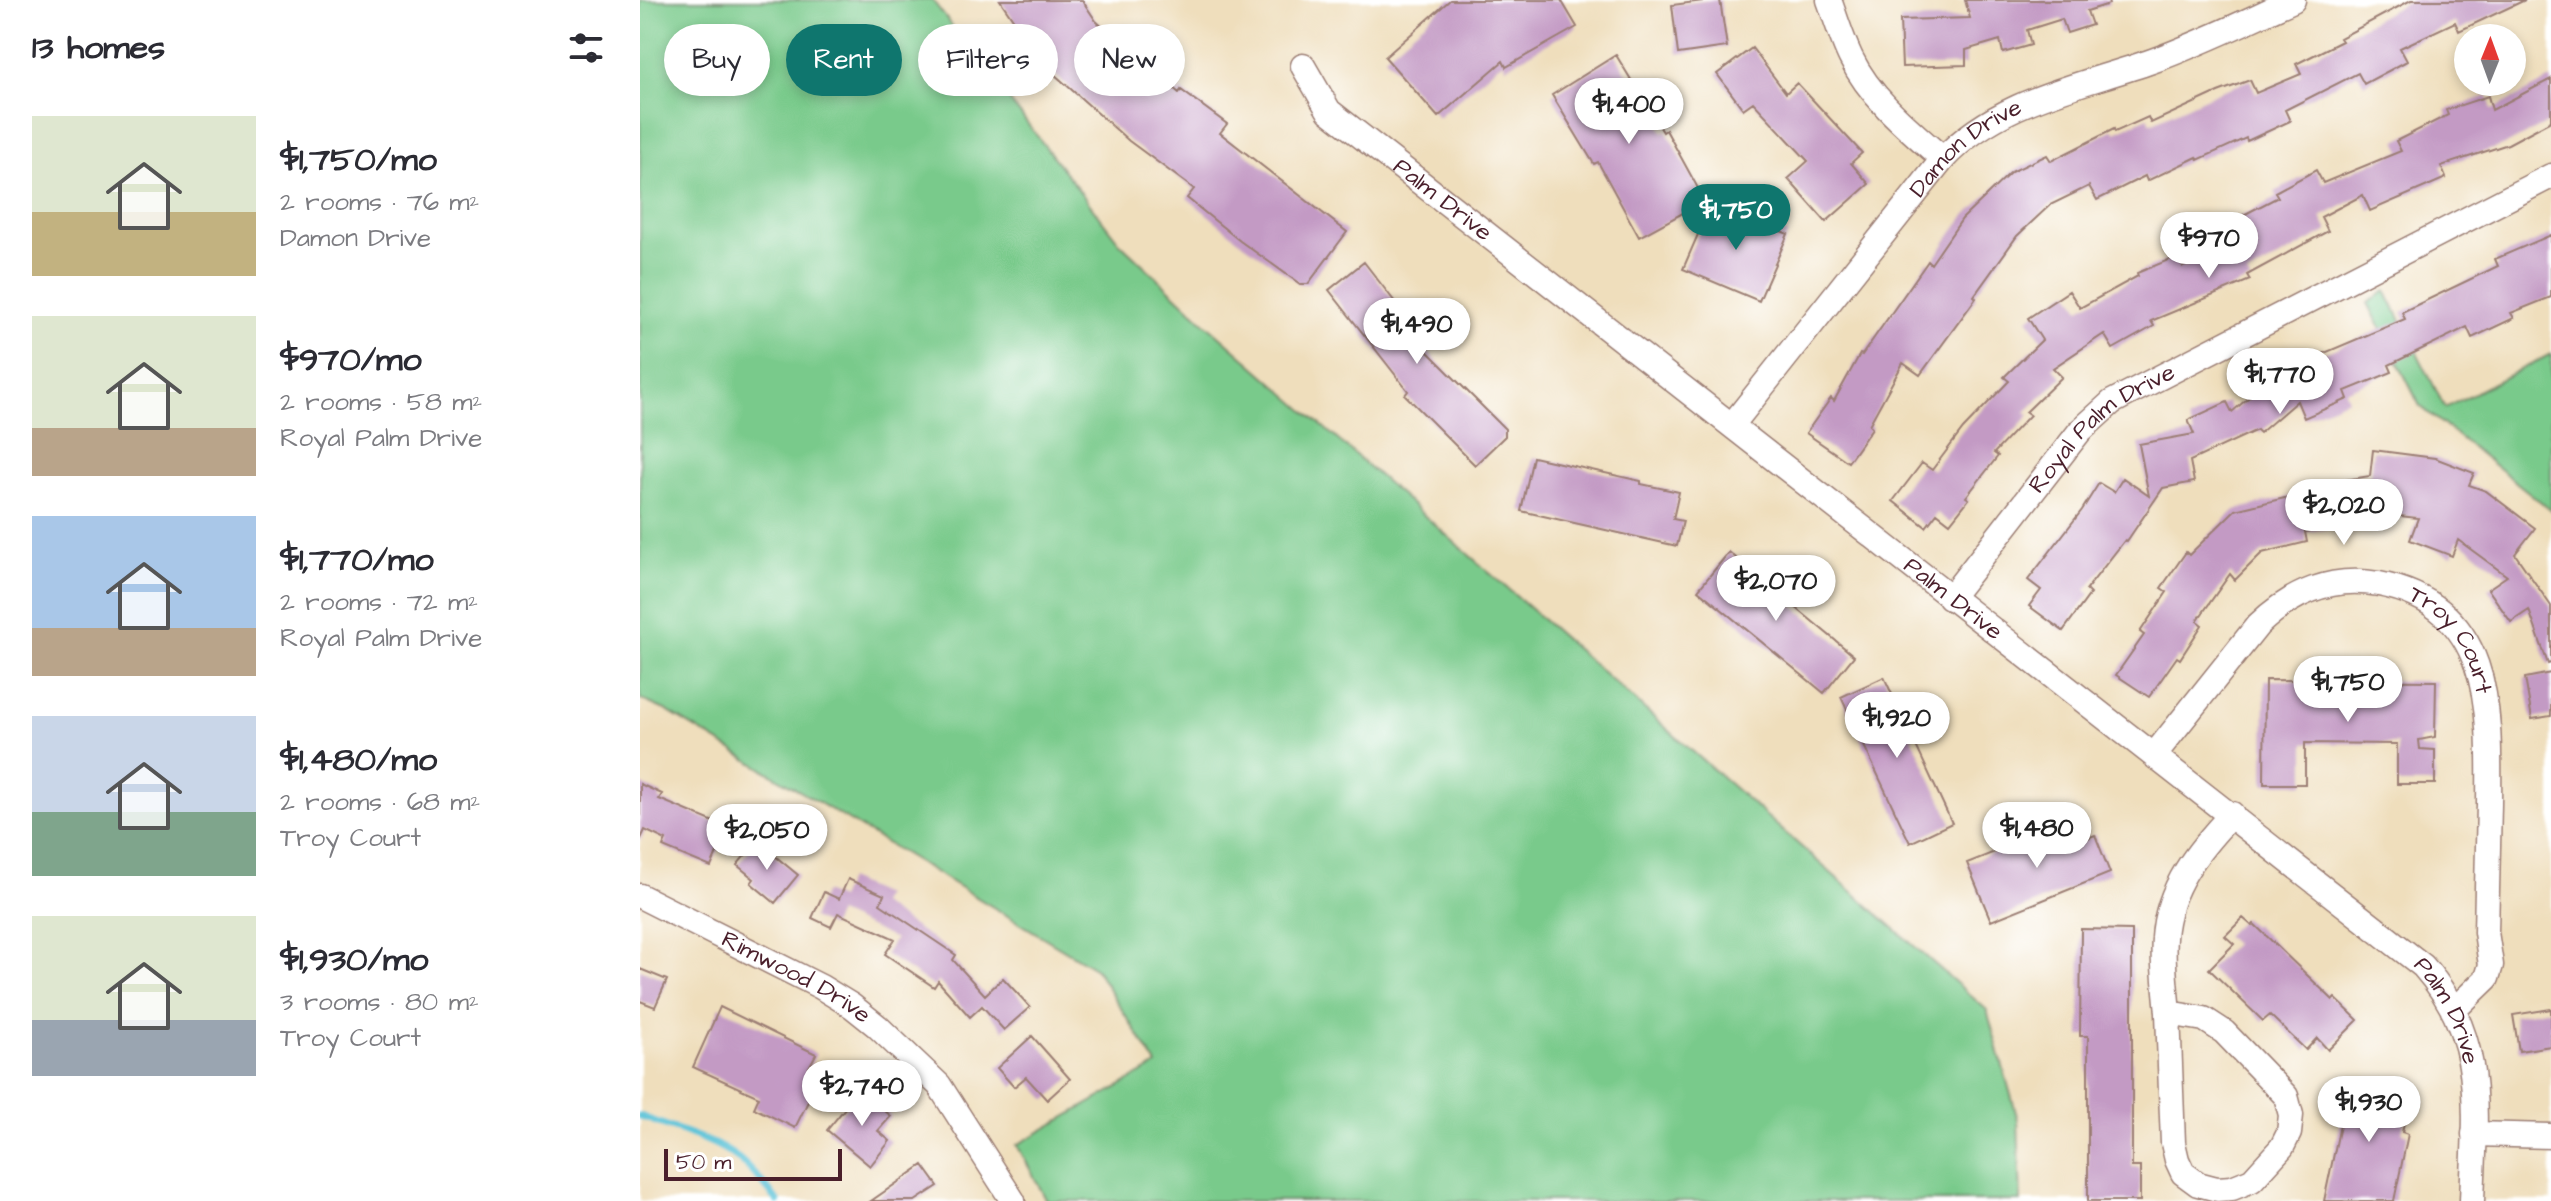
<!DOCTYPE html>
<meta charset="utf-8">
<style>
:root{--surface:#fff;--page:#f7f7f7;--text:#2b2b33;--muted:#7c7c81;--accent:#0f766e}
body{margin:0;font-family:"Architects Daughter",sans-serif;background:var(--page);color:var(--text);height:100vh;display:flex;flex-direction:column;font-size:30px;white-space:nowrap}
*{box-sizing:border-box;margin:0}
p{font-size:26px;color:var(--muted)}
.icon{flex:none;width:44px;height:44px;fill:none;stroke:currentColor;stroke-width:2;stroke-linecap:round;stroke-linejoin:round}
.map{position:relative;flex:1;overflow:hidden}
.details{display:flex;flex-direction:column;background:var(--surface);width:640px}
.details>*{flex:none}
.guide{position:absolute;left:24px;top:24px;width:760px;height:72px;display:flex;gap:16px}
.needle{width:52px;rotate:1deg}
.controls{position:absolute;left:1814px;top:24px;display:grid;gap:16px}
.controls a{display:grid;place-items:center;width:72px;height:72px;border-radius:50%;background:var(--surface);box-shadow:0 4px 12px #0003;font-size:40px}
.scale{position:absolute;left:24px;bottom:20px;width:178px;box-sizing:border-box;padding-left:8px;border:4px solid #4a1f2b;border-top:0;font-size:22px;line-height:28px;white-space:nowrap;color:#4a1f2b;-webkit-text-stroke:6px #fff;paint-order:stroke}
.price{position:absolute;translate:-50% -68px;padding:0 18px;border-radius:28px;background:#fff;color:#222;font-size:26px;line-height:52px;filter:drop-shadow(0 2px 4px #0008)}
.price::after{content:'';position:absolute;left:50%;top:48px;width:24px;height:18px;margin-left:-12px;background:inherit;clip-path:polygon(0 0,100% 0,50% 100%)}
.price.selected{background:var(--accent);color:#fff}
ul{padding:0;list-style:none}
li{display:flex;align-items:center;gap:24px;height:200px;padding:0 32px}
li span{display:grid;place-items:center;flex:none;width:224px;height:160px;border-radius:0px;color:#555}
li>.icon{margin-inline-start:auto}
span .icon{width:96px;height:96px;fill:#fffc;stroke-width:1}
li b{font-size:34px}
h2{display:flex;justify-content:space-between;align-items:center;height:96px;padding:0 32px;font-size:34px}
.chip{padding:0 28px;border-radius:36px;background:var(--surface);box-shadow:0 4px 12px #0003;font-size:28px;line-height:72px}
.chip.selected{background:var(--accent);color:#fff}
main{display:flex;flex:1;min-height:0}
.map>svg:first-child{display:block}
</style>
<main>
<section class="details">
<h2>13 homes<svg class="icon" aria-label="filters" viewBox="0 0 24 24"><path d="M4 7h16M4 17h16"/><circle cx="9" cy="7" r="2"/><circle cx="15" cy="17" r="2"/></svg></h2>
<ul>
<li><span style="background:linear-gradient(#dfe7d0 60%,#c2b280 0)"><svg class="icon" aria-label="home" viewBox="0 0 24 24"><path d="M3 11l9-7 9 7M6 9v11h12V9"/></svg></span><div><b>$1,750/mo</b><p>2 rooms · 76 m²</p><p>Damon Drive</p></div></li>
<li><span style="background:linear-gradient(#dfe7d0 70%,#b9a48a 0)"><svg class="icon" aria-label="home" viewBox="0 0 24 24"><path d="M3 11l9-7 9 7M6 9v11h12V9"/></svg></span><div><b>$970/mo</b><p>2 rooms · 58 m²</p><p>Royal Palm Drive</p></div></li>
<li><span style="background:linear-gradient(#a9c7e8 70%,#b9a48a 0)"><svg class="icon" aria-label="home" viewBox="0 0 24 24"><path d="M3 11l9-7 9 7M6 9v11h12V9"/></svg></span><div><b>$1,770/mo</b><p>2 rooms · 72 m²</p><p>Royal Palm Drive</p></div></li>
<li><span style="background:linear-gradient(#c9d6e8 60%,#7fa58c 0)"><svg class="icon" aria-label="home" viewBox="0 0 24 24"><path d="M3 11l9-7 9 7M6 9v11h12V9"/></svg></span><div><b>$1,480/mo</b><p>2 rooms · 68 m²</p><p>Troy Court</p></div></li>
<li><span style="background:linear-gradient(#dfe7d0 65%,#9aa5b1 0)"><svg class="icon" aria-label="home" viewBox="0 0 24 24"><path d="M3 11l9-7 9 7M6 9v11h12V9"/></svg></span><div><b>$1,930/mo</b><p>3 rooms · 80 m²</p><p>Troy Court</p></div></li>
</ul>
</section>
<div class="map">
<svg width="1911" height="1201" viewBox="0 0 1911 1201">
<rect width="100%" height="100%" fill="#fff"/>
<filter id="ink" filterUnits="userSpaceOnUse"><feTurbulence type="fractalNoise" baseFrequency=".0125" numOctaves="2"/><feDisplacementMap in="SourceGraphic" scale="16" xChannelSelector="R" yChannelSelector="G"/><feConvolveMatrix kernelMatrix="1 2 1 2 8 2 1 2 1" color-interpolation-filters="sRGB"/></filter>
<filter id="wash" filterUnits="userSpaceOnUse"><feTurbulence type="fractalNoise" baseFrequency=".006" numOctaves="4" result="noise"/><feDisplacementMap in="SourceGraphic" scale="32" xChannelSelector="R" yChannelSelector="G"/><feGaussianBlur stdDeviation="1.8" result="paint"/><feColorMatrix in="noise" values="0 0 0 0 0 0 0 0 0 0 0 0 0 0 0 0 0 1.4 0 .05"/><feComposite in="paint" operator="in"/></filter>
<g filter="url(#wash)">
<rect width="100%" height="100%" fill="#efdebc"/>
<!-- green -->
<path fill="#79ca8b" stroke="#62745b" stroke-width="2" d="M0 0H292L479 242 565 323 1347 1010 1378 1120 1381 1201H407L377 1145 517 1065 456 969 25 710 0 699Z
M1746 291 1805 408 1911 354V510L1780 406 1728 303Z"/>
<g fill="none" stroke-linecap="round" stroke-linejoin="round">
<!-- stream -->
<path stroke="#5ac2d7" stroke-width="7" d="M0 1116C32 1129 72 1138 99 1159 114 1171 125 1187 138 1201"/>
</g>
<g id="blocks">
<!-- building -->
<path fill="#c39ac4" d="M360 0H442L456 21 539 93 541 90 587 124 580 133 707 232 668 284H660L600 241 547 198 554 189 489 141 404 65Z
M810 0H921L937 27 866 67 863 61 798 117 745 57Z
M1071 0H1080L1087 47 1038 54 1032 5Z
M1325 0H1468L1469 4 1447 11 1452 25 1427 33 1422 19 1387 30 1391 45 1363 53 1360 40 1326 50V65L1262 67 1260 20 1330 18Z
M1771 0H1885L1819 31 1815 22 1760 48 1767 61 1724 84 1718 73 1645 110 1650 121 1607 141 1606 138 1558 160 1557 157 1507 181 1505 176 1457 200 1449 186 1410 205 1377 236 1334 296 1336 298 1280 375 1263 363 1229 425 1232 428 1208 462 1166 433 1191 398 1194 401 1220 354 1222 355 1288 261 1291 264 1322 219 1371 172 1407 155 1411 161 1474 129 1475 132 1508 117 1511 123 1578 92 1610 80 1616 93 1661 74 1656 64 1702 41 1700 38Z
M1112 48 1146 93 1157 83 1222 153 1211 163 1229 184 1186 222 1148 179 1168 161 1113 102 1103 109 1077 74Z
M976 55 1023 132 1026 130 1065 201 999 237 958 162 954 164 912 95Z
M1911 79V121L1868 144 1801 166 1806 178 1730 211 1723 195 1681 217 1688 231 1607 275 1610 280 1511 321 1514 326 1473 349 1464 334 1413 368 1422 377 1386 412 1390 415 1354 453 1358 456 1326 497 1329 499 1310 523 1297 513 1286 527 1253 501 1282 463 1292 470 1323 429 1369 381 1364 377 1402 340 1388 318 1429 291 1440 308 1498 276 1497 273 1538 256 1543 267 1601 243 1590 222 1638 197 1635 192 1676 170 1683 183 1761 151 1756 141 1808 115 1806 110 1848 96 1852 110Z
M1072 202 1148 234 1119 301 1043 269Z
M1911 235V297L1871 313 1874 318 1832 338 1827 327 1749 365 1752 372 1705 391 1708 399 1664 418 1657 401 1620 433 1617 430 1550 461 1554 482 1523 488 1487 541 1485 540 1446 590 1450 594 1423 631 1389 606 1401 590 1388 580 1442 510 1459 483 1474 492 1483 478 1509 496 1499 444 1554 434 1548 420 1587 402 1592 412 1637 373 1765 319 1762 312 1858 266 1855 259Z
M724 262 789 346 785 349 865 429V436L835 465 765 395 768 391 689 290Z
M1733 450 1795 458 1834 473 1829 485 1846 491 1895 528 1875 554 1911 606V663L1908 664 1889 610 1871 622 1848 589 1867 576 1818 540 1812 556 1770 540 1778 518 1715 511 1717 524 1665 532 1667 542 1622 553 1595 580 1590 574 1557 621 1562 625 1540 659 1537 657 1509 697 1476 675 1504 635 1500 632 1527 592 1521 588 1546 552 1549 555 1595 510 1669 492 1668 486 1730 476Z
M893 457 1001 481V484L1039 492 1033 519 1043 521 1037 546 881 511Z
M1089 552 1214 656 1184 693 1058 590Z
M1911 673V716L1892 719 1885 678Z
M1244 677 1312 823 1270 843 1201 697Z
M1625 680 1796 681 1795 737 1779 740 1780 749 1795 750V784H1757V744L1665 743V784H1624Z
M0 784 22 794 19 799 88 828 71 867 23 847 26 840 5 830 0 841Z
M1429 820 1438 842 1455 835 1470 873 1351 921 1327 863 1400 834 1399 832Z
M117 841 158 875 135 903 111 883 114 879 97 865Z
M208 879 244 895 240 904 316 955 313 960 345 995 363 978 390 1007 364 1030 342 1006 330 1017 298 981 294 987 245 954 255 939 198 913 191 927 172 918 184 892 199 899Z
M1603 918 1612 926 1614 924 1693 1000 1695 998 1718 1020 1688 1050 1677 1038 1666 1050 1630 1015 1623 1021 1569 969 1594 944 1585 936Z
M1441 929 1492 930V1167H1500V1201H1448V1036H1440Z
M0 969 27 980 15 1007 0 1001Z
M80 1007 176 1054 166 1073 179 1079 155 1128 114 1108 119 1097 53 1067Z
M1911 1009V1046L1879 1051 1873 1015Z
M392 1036 430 1079 407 1100 386 1077 374 1087 357 1068Z
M1710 1078 1771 1091 1762 1132 1768 1134 1754 1201H1684Z
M220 1090 251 1116 238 1131 250 1141 230 1166 187 1130Z
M283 1165 298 1186 275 1201H231Z"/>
</g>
</g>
<g filter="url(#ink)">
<use href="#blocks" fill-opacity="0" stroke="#9c7e74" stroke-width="2"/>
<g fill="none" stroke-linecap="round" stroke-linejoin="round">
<!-- street casing -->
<g stroke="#9c7e74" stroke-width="27">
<g id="street">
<path d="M1189 0C1196 19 1202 40 1211 58 1231 99 1270 130 1303 159"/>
<path id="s1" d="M663 66 689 111 1783 966C1847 1038 1835 1112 1832 1201"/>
<path id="s2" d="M1092 425 1303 159C1358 100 1438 87 1512 61 1560 44 1606 21 1653 0"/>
<path id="s3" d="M1310 598 1440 431 1472 402 1911 176"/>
<path id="s4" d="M1515 754 1618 625C1651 593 1692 575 1739 584 1854 606 1850 712 1849 804 1848 847 1847 890 1846 932L1851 965 1847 978 1814 1010"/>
<path id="s5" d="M0 896 181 987 212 1006 237 1026 299 1085 373 1201"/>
<path d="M1528 1013 1533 1143 1537 1160 1543 1173 1558 1184 1577 1189 1592 1188 1612 1180 1642 1147 1649 1133 1651 1115 1646 1096 1584 1032 1564 1019 1528 1013C1526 988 1522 962 1524 938 1527 887 1559 849 1592 814"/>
<path d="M1834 1134 1911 1136"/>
</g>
</g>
<!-- street -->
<use href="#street" stroke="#fff" stroke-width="24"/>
</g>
</g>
<g text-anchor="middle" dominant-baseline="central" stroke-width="8" stroke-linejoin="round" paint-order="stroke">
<!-- street labels -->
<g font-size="24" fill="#4a1f2b" stroke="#fff">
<text stroke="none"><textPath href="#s2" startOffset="364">Damon Drive</textPath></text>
<text stroke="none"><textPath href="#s1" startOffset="196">Palm Drive</textPath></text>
<text stroke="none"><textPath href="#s3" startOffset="230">Royal Palm Drive</textPath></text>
<text stroke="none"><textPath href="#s1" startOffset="844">Palm Drive</textPath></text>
<text stroke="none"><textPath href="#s4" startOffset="396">Troy Court</textPath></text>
<text stroke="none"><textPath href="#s5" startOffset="176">Rimwood Drive</textPath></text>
<text stroke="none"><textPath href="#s1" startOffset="1492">Palm Drive</textPath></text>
</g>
</g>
</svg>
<div class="controls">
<a><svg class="needle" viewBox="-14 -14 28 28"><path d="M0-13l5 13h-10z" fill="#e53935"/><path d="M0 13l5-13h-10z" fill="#7c7c81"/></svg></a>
</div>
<div class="scale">50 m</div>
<b class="price" style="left:989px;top:146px">$1,400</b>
<b class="price selected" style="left:1096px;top:252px">$1,750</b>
<b class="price" style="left:1569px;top:280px">$970</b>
<b class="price" style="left:777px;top:366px">$1,490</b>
<b class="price" style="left:1640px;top:416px">$1,770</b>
<b class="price" style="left:1704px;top:547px">$2,020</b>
<b class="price" style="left:1136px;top:623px">$2,070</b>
<b class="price" style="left:1708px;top:724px">$1,750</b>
<b class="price" style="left:1257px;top:760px">$1,920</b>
<b class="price" style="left:1397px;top:870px">$1,480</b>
<b class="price" style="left:127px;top:872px">$2,050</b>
<b class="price" style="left:222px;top:1128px">$2,740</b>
<b class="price" style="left:1729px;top:1144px">$1,930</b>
<div class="guide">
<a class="chip">Buy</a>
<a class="chip selected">Rent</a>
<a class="chip">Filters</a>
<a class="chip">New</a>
</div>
</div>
</main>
